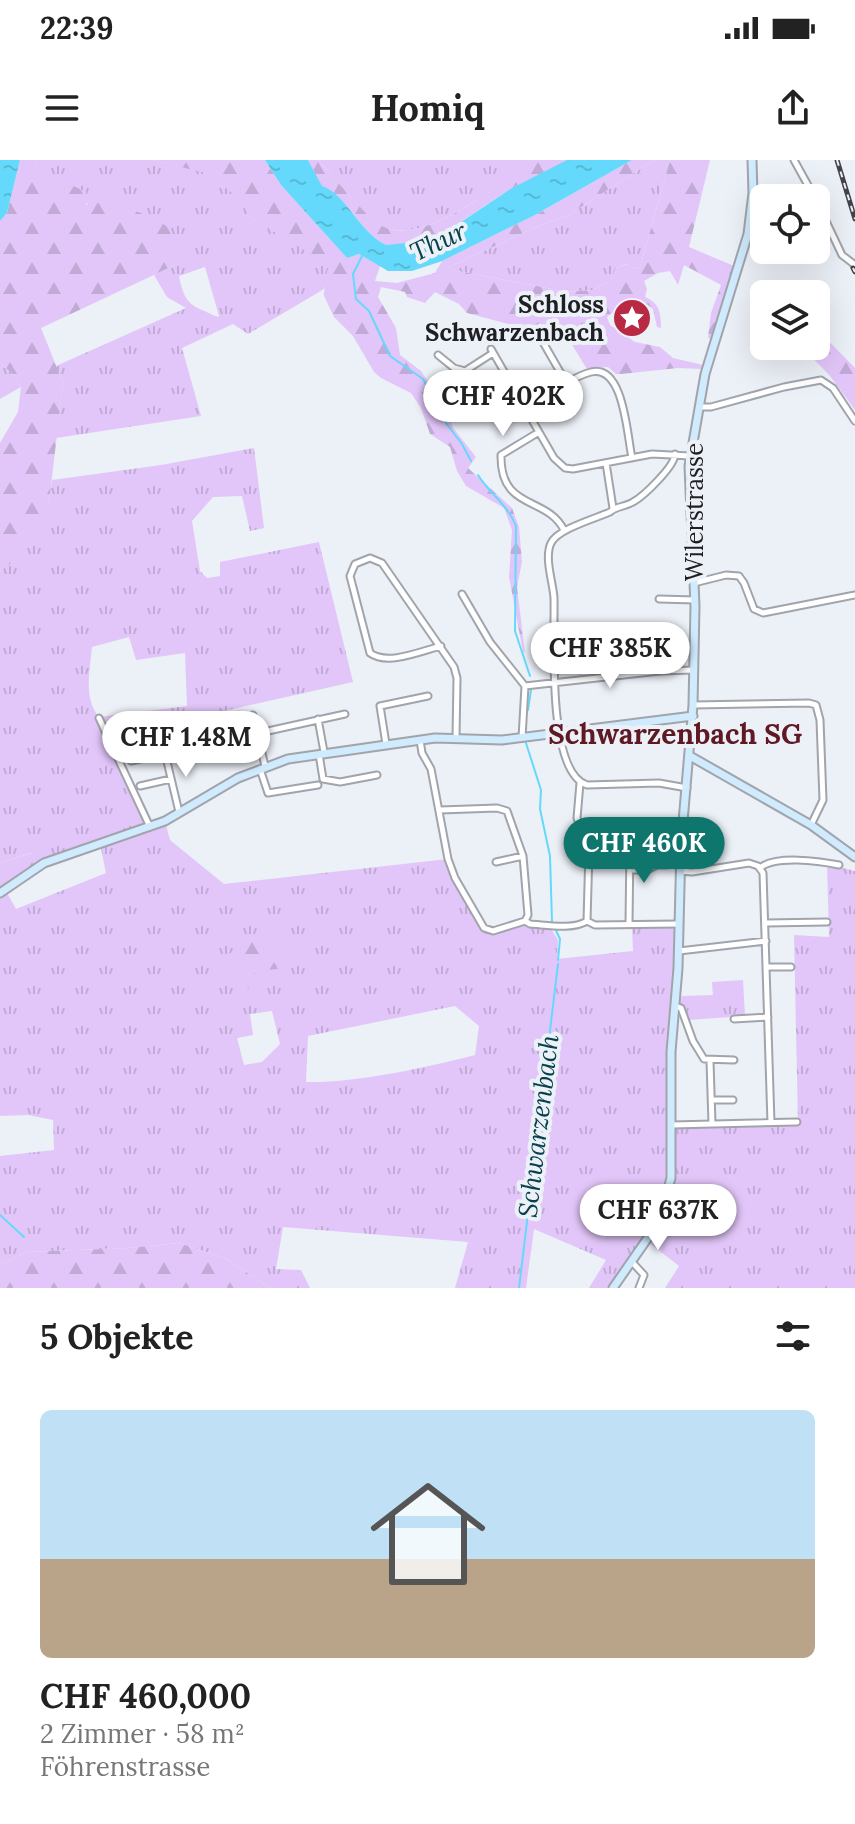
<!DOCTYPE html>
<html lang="de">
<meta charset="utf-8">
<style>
:root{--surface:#fff;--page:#f6f6f6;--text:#222;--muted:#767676;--line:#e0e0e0;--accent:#0f766e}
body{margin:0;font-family:Lora,serif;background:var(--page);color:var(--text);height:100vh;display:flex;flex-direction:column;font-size:30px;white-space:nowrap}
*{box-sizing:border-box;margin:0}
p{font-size:26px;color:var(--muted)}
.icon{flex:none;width:44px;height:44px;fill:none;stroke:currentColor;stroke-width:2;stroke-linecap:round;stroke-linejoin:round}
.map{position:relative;height:1128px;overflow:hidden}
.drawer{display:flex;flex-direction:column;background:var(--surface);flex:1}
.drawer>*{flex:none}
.fabs{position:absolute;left:750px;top:24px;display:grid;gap:16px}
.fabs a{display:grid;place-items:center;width:80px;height:80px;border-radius:12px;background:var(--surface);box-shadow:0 8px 32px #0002;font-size:40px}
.price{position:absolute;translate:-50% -68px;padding:0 18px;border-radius:28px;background:#fff;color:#222;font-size:26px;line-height:52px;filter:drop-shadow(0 2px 4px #0008)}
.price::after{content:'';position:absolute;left:50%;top:48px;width:24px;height:18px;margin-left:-12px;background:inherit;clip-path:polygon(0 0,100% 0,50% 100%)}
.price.active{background:var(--accent);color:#fff}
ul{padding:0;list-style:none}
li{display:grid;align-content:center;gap:16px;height:424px;padding:0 40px}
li+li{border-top:2px solid var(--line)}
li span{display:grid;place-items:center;height:248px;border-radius:12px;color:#555}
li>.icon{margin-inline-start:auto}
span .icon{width:144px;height:144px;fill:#fffc;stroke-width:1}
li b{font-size:34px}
h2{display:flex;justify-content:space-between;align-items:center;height:96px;padding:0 40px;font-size:34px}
.status{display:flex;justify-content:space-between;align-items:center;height:56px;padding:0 40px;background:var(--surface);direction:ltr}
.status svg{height:22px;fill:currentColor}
header{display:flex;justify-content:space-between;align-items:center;height:104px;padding:0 40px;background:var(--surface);font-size:36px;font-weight:700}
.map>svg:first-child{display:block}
</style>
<div class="status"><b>22:39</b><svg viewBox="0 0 49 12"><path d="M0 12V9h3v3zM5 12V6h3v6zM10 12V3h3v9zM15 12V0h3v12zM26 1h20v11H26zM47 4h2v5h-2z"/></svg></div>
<header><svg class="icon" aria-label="menu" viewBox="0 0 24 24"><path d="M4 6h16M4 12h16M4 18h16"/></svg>Homiq<svg class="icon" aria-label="share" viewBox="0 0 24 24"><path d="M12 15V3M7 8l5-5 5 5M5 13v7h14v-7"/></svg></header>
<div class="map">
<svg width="855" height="1128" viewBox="0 0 855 1128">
<defs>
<pattern id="grass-tufts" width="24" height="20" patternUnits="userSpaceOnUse" patternTransform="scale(2)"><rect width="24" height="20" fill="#e2c6f9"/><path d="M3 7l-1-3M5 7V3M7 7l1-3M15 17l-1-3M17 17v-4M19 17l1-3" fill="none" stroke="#c1aad5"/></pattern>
<pattern id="forest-firs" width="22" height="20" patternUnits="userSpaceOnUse" patternTransform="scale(2)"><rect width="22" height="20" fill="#e2c6f9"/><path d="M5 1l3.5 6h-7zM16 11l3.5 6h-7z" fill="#c1aad5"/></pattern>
<pattern id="water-ripples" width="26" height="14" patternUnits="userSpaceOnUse" patternTransform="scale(2)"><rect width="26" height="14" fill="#64d9fb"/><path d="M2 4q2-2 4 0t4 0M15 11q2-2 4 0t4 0" fill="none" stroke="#56bad7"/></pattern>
</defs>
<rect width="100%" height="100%" fill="#ecf0f7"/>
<!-- grass -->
<path fill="url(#grass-tufts)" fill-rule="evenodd" d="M37 0H151L201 11 238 36 251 58 327 102 330 105 324 129 248 174 233 164 182 188 201 256 56 278 63 223 56 206 186 148 167 137 154 115 175 105 33 6ZM205 107 219 156 218 157C191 145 185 146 179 116Z
M318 0H520V12C488 32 420 86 382 66 367 59 332 15 318 0Z
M654 0H670L640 107 636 109 627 104 616 108 611 121 592 130 568 132 452 110 449 107 538 66 567 56Z
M0 203 14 215 21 227 0 239Z
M254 288 264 368 250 371 242 336 213 337 192 361 200 411 207 418 220 416V402L319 382 353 522 108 577 149 666 165 661 170 680 224 724 448 699 482 766 489 771 510 765 550 767 558 780 557 799 633 791 632 766 674 765 675 800 668 891 669 968 798 965 794 775 829 777 827 704 855 711V1128H665L679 1106 647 1081 613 1128H589L606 1100 534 1069 526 1128H455L468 1082 283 1067 276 1109 301 1110 310 1128H270L225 1098 179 1083 128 1088 27 1092 0 1105V996L54 990 53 960 28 955 0 956V738L7 733 16 749 106 713 99 679 36 703 31 693 0 703V411L13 402 49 343 52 320 161 305ZM129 477 136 500 185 493 187 546 99 557C83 538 90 510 92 487ZM455 846 479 866 475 895C424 908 357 923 306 922L308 876ZM272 851 280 884 262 902 244 905 237 878 253 875 250 854Z
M743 820 745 856 688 860 680 842 682 836 713 835 712 822Z"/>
<!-- forest -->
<path fill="url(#forest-firs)" d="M20 0H37L34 7 86 32V45C105 37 155 56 170 69L175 105 41 168 63 223 49 343 33 380 13 402 0 411V283L18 252 21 227 14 215 0 203V61L7 53Z
M151 0H265L281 25 347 98 359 94 380 106 375 121 397 123 435 113 442 101 533 56 632 0H654L567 56 538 66 449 107 452 110 568 132 592 130 611 121 616 108 628 104 636 109 640 107 670 0H710L689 87 734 106 711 180 708 177 711 153 721 125 684 105 678 125 670 111 658 113 644 121 647 129 645 137C660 143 661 154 661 168L657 167 653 149 640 139 620 147 607 157 610 165 635 182 660 187 673 198 699 204 702 205 701 209 678 208 621 214H616L608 207 587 209 569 180 467 153 459 144 435 132 425 143 407 137 405 132 381 127 378 137 396 168 400 195 421 211 444 246 454 269 476 297 468 308 512 348 519 367 522 402 517 427 525 493 523 492 509 417 512 370 504 348 466 326 457 311 450 287 430 274 421 248 411 233 381 218 374 212 353 176 334 157 324 136 325 118 329 105 251 58 237 36 202 12Z
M308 0H318C332 15 367 58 382 66 420 86 487 33 519 12L520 0H567C550 12 529 18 511 29 466 56 441 84 386 85 359 72 346 34 322 27Z
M816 168 855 208V250L830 216 801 186H816Z
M32 693 36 703 0 727V703Z
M278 778 286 808 259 811 252 815 248 831 229 794 250 782Z
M179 1083 225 1098 270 1128H0V1105L27 1092 128 1088Z"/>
<!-- park -->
<path fill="#e2c6f9" d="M607 494 609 512 578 515 576 497Z"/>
<!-- water -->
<path fill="url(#water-ripples)" d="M0 0H20L7 53 0 61Z
M265 0H308L322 26C346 34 359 72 386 85L425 81 464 60 512 28 567 0H632L533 56 442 101 412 111H388L359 94 347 98 281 25Z"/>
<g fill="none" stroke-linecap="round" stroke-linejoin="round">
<!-- stream -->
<path stroke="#64d9fb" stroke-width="2" d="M363 94 353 114 356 139 369 151 390 196 423 219 446 263 462 284 471 301
M478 315C489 333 508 345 516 366L515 471 530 516
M528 550 531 530
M525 580 541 630 540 649 550 696 552 762 560 779 558 800
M0 1055 24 1077
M519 1128 558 804"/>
<!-- street casing -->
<g stroke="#a1a4ab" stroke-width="9">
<path id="street" d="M794 0 815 38
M816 40 842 95 855 105
M540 177 567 224
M491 189 554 298 565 308 573 309 652 294 690 296
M438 195 454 208 465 211 493 193
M699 247H711L784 227 821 220 833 228 855 261
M525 249C544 238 571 217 591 212 624 204 627 275 632 298
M539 272 501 295C500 351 546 335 564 370
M675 294C675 306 644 336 633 342 625 347 616 346 610 352 594 359 558 369 551 383 544 398 553 422 554 438 555 475 546 612 587 625L659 623 687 628
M606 303 613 348
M694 423 726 415 739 416 744 423 754 449 763 453 855 435
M462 434 490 482 525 526 522 578
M659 439 695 440
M441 486C421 491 388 506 370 493L350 416 355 404 370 398 382 403 454 507 457 518 456 578
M525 526 660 511 694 510
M693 545 809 543 816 545 820 560 823 640 811 665
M253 555 265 606
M99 558 150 667
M318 559 324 592
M268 571 345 554
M420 580 422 593 431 609 448 699 455 718 484 768 493 771 525 761 530 764C547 765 573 770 587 761
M386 584 380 546 428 536
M165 593 179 652
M319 594 323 619 340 622 377 615
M131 601 191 588
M260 609 268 633 318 625
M580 623 577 658 589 690 587 761
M140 626 171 619
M440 650 497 648 507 651 523 696 528 755 525 761
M496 702 523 696
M760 708C775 695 819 701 839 705
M630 710H647L657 705H667
M680 711 692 712 749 703 758 706 763 713 771 963
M587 761 595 765 679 764
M766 763 827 762
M629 764 630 684
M679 791 766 781
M767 807H791
M675 846 681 848 693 881 704 899 734 900
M734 859 768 857
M710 901 712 964
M712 940H733
M672 965 797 962
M632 1102 644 1115 639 1128"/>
</g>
<!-- secondary casing -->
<g stroke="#a1a4ab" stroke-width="11">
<path id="secondary" d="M690 596 811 665 855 697
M0 733 44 703 165 661 238 618 288 599 435 578 502 580 693 556
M613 1128 654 1069 663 1047 671 1018V892L678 808 681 685 693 545 695 446 689 306 705 214 748 74 753 33 752 0"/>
</g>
<!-- street -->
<use href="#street" stroke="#fff" stroke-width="5"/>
<!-- secondary -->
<use href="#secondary" stroke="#d0ebfe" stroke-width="7"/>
<!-- rail casing -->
<g stroke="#434448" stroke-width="5">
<path id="rail" d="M837 0 855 59
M853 108 855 112"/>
</g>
<!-- rail -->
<use href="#rail" stroke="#ecf0f7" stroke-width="2" stroke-dasharray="6" stroke-linecap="butt"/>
</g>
<!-- icons -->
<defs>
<g id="sight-disc" transform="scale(2)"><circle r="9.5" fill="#ba2944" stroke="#ecf0f7"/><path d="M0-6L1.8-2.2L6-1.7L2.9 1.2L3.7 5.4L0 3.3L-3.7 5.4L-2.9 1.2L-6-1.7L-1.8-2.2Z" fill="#fff"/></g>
</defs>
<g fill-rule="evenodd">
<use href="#sight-disc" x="632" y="158"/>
</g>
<g text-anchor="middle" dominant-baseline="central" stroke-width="8" stroke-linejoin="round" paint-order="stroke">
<!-- poi labels -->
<g font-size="24" font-weight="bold" fill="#1e1f22" stroke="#ecf0f7" text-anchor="end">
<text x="604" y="144">Schloss<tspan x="604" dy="28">Schwarzenbach</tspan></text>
</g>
<!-- street labels -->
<g font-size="24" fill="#1e1f22" stroke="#ecf0f7">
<text transform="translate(694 352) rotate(-90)">Wilerstrasse</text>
</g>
<!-- water labels -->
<g font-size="26" font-style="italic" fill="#08404d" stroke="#ecf0f7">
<text transform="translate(438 81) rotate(-25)">Thur</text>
<text transform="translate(538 966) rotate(-83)">Schwarzenbach</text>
</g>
<!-- quarter labels -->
<g font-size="28" font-weight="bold" fill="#5e1923" stroke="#ecf0f7">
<text x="675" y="574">Schwarzenbach SG</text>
</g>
</g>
</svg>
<div class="fabs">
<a><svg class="icon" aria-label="locate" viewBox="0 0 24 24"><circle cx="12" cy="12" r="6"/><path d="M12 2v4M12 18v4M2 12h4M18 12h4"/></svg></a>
<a><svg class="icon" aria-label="layers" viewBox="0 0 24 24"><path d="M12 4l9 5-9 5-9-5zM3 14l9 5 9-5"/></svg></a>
</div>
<b class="price" style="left:503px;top:278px">CHF 402K</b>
<b class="price" style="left:610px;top:530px">CHF 385K</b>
<b class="price" style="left:186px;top:619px">CHF 1.48M</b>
<b class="price active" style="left:644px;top:725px">CHF 460K</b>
<b class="price" style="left:658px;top:1092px">CHF 637K</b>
</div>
<section class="drawer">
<h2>5 Objekte<svg class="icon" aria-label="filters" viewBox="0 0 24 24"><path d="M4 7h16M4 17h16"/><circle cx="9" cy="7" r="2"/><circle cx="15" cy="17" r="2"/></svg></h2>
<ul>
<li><span style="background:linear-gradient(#bfe0f5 60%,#b9a48a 0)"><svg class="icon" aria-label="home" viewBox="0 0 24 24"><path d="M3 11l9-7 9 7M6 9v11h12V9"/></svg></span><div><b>CHF 460,000</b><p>2 Zimmer · 58 m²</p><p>Föhrenstrasse</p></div></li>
</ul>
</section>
